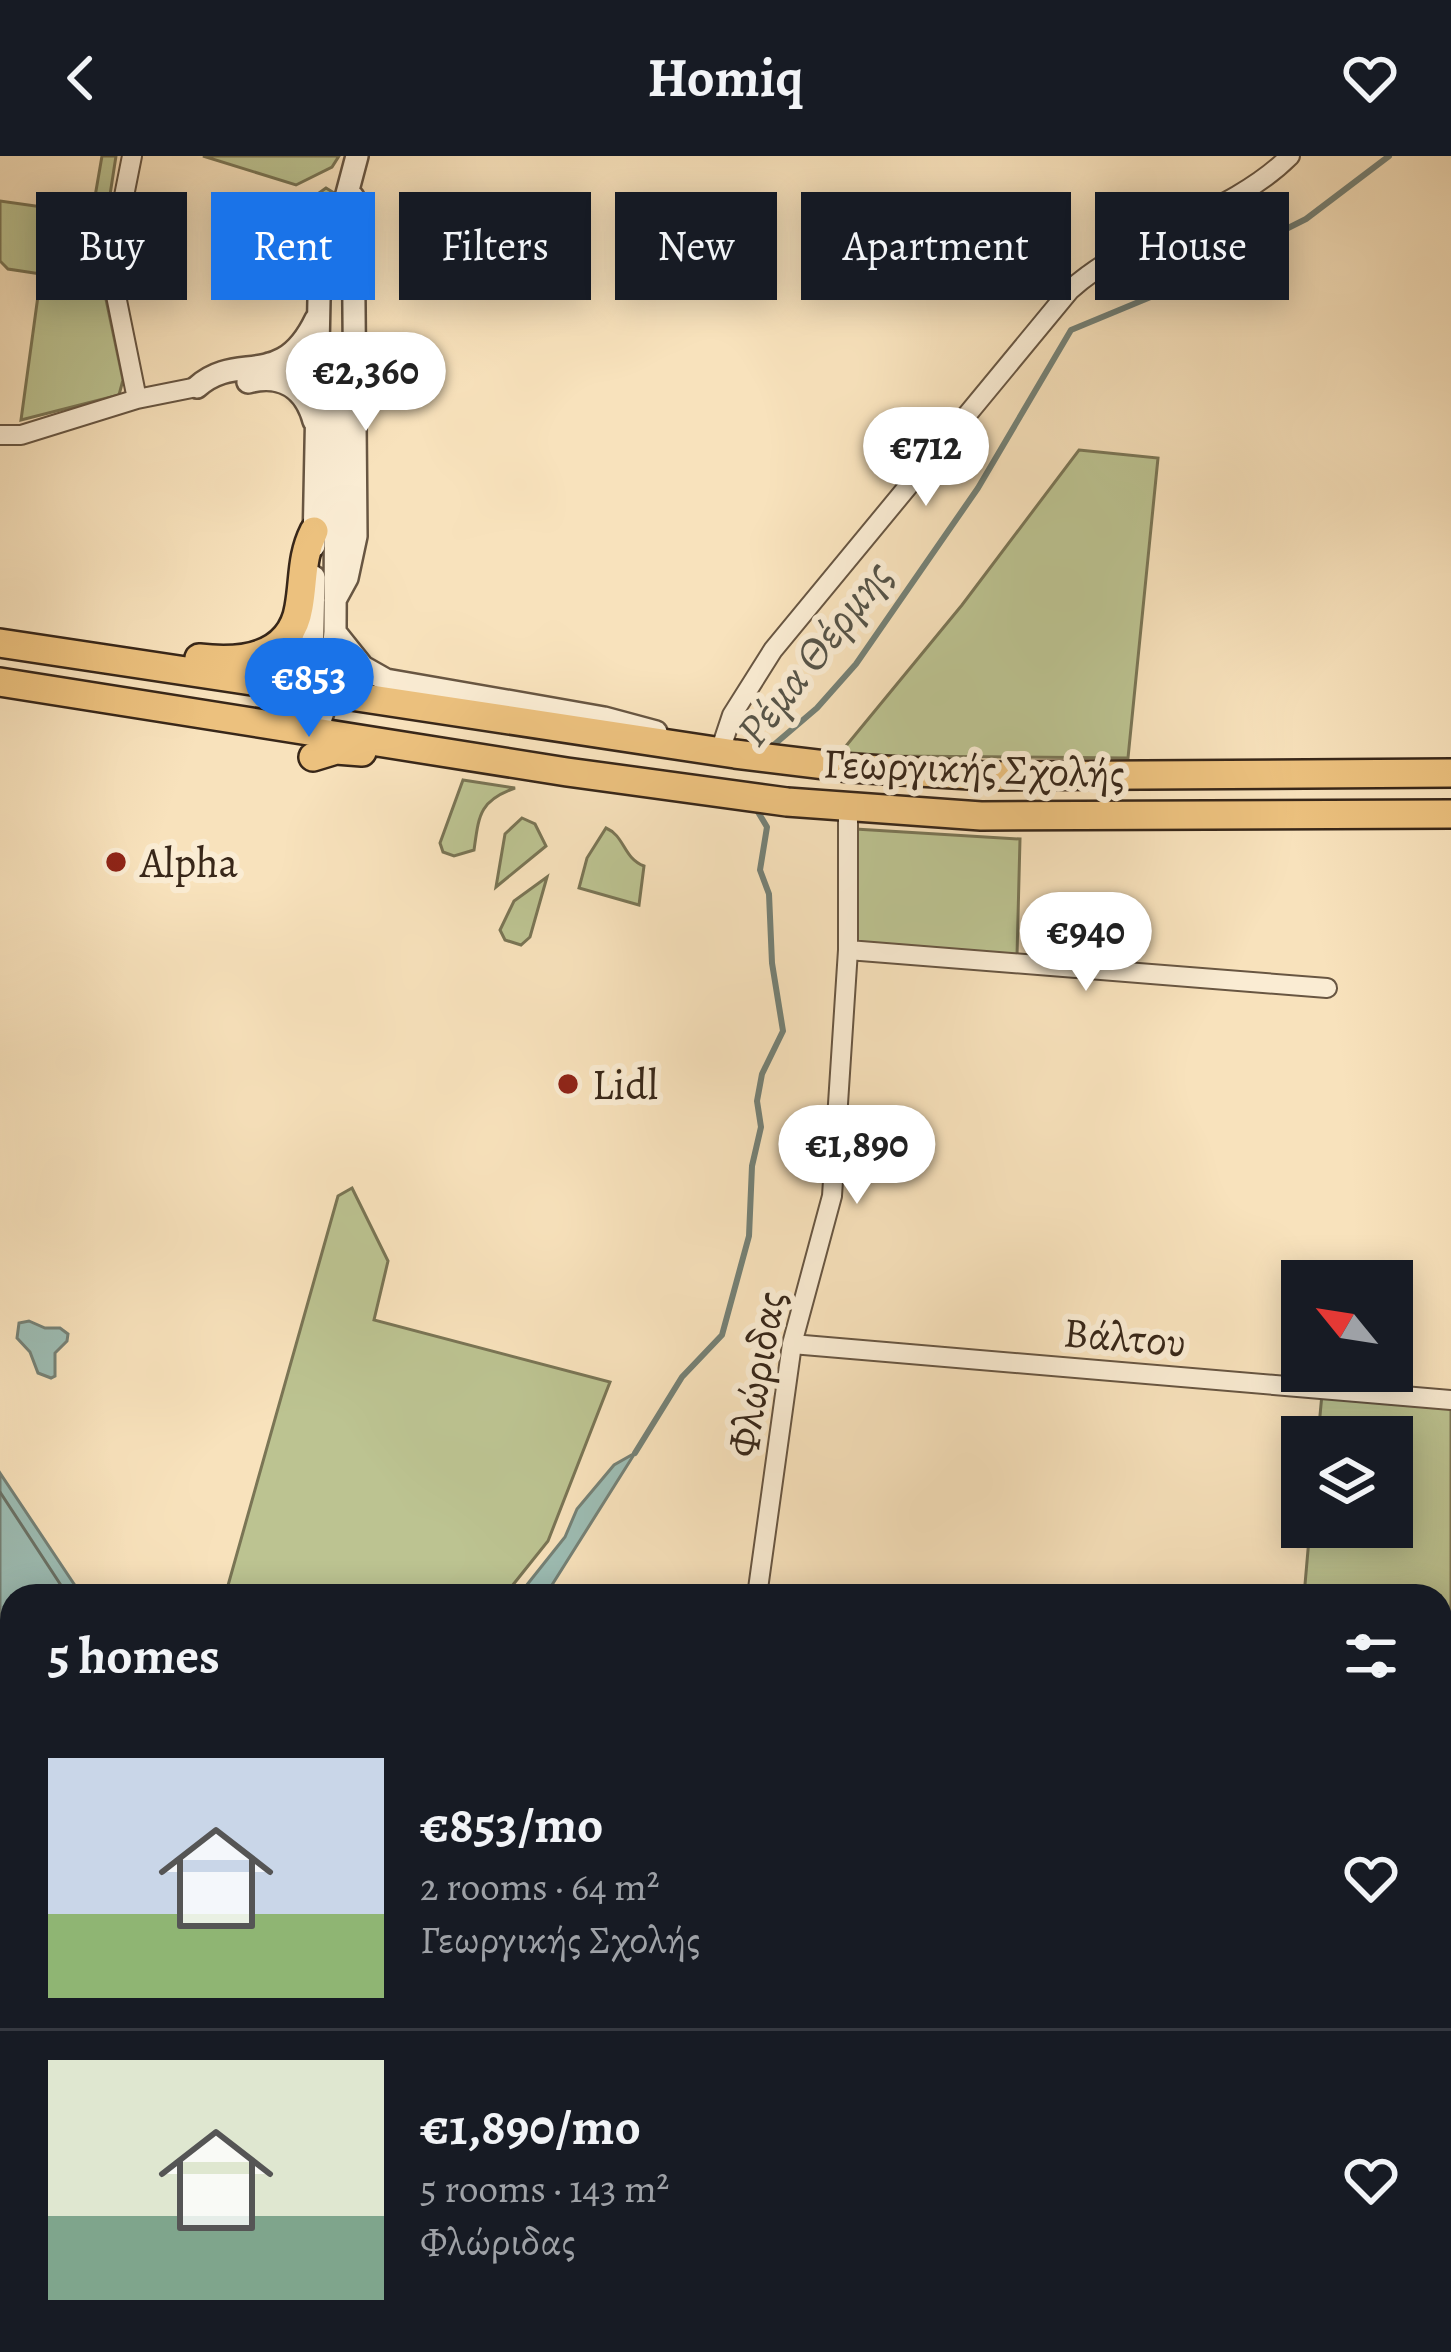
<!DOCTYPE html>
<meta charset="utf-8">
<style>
:root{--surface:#171b24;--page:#242831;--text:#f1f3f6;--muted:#9ea1a6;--line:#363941;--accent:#1a73e8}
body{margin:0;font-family:Alegreya,serif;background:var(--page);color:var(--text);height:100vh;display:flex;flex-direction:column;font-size:45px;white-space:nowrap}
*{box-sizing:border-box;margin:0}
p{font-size:39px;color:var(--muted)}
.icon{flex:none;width:66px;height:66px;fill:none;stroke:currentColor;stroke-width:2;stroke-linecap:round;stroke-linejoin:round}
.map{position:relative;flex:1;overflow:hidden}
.sheet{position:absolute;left:0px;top:1428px;width:1452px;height:768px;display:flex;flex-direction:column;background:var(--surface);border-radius:36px 36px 0 0;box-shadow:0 6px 30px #0003}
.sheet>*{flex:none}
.top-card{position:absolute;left:36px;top:36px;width:1380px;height:108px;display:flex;gap:24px}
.needle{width:78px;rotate:300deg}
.controls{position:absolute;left:1281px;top:1104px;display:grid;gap:24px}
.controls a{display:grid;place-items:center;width:132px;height:132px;border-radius:0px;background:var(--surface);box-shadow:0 6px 30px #0003;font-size:60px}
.price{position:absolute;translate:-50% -102px;padding:0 27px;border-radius:42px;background:#fff;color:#222;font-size:39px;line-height:78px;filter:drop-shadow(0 3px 6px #0008)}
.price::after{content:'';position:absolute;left:50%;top:72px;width:36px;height:27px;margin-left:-18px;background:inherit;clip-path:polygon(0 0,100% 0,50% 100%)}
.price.current{background:var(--accent);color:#fff}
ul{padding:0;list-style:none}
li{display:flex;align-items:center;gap:36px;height:300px;padding:0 48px}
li+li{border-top:3px solid var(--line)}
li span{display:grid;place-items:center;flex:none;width:336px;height:240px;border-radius:0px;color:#555}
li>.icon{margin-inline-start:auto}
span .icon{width:144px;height:144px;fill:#fffc;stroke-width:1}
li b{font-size:51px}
h2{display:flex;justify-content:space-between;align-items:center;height:144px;padding:0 48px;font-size:51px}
.tag{padding:0 42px;border-radius:0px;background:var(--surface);box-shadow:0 6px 30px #0003;font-size:42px;line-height:108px}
.tag.current{background:var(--accent);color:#fff}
header{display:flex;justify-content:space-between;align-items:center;height:156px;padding:0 48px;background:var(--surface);font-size:54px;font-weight:700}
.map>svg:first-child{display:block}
</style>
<header><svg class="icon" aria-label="back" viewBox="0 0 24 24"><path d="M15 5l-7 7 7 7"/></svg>Homiq<svg class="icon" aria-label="heart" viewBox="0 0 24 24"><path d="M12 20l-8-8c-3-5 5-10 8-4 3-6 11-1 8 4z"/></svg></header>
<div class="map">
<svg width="1451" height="2196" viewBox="0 0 1451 2196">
<rect width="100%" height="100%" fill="#f8e2bc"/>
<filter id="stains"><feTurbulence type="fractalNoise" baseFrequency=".00167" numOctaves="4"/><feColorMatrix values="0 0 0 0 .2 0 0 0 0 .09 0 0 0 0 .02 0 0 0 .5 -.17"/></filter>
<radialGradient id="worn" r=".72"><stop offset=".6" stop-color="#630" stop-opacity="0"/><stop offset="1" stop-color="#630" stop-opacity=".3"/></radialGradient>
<!-- green -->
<path fill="#bcc391" stroke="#7a7555" stroke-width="3" d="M102 0H116L99 110 123 224 119 239 21 264 41 118 8 113 0 105V45L92 58Z
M203 0H339L332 11 296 29Z
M326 32 334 37 313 108 308 113C276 70 285 61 326 32Z
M1079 294 1158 302 1128 602 888 600 841 596 962 449Z
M463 624 515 632C479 645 479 659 474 694L454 700 443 696 440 687Z
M522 662 535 668 546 690 496 731 505 678Z
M606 672C625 680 623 702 644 710L639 749 579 732 587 702Z
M855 673 1020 683 1017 800 853 789Z
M547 721 530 781 521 789 505 784 500 774 514 745Z
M352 1032 388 1105 374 1164 610 1226 548 1385 504 1440H225L338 1040Z
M1322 1238 1451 1250V1592L1440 1590V1440H1304L1310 1371H1392V1281H1318Z
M1440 1879 1451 1880V2196H1263L1271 2184H1440Z"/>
<!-- water -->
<path fill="#9dbdb4" stroke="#758176" stroke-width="3" d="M29 1165 45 1172H60L68 1178 67 1185 55 1197V1220L51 1222 38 1217 30 1196 17 1182 19 1167Z
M635 1297 545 1440H518L565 1381 577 1353 614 1309Z
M0 1317 82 1440H12V2184H1042L1069 2196H0Z"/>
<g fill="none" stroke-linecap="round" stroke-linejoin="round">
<!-- shore -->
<path stroke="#6a7266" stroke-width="3" d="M0 1336 68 1440"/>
<!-- stream -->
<path stroke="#758176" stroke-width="6" d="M769 593 817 552 856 508 978 332 1071 174 1153 140 1306 63 1389 0
M635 1297 682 1221 722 1179 749 1080 752 1010 761 971 757 945 762 918 783 875 772 807 769 738 760 714 767 671 755 651
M1440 1598 1451 1600
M1250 2196 1258 2184"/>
<!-- minor casing -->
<g stroke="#685642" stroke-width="22">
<path id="minor" d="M132 0 110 110 137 243
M0 279H21L137 243 197 231
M720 595 732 559 773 494 1070 134C1134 76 1229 61 1290 0
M848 794 1327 832
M792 1188 1451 1244
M757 1440 792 1188 832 1040 848 794V651"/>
</g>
<!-- tertiary casing -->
<g stroke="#685642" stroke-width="26">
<path id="tertiary" d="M269 208C299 205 326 213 336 244L335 476 329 538 317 574
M248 226C281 217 305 232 314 265
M197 231C238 194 281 236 316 163
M314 390 319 143 357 0
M335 444 347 422 356 380 353 41
M335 476 363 511 386 524 604 562 656 576
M301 572 312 510 314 421"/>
</g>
<!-- primary casing -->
<g stroke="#382719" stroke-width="32">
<path id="primary" d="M0 487 735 598 850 612 987 620 1451 617
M199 502C241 507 291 502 299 451 304 424 301 401 314 375
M0 526 567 616 787 646 981 660 1451 658
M313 601 336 594 362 596"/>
</g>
<!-- minor -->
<use href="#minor" stroke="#faecd3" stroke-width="18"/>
<!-- tertiary -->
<use href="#tertiary" stroke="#faecd3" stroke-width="21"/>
<!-- primary -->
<use href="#primary" stroke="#ecc17e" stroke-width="27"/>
</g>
<!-- markers -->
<g fill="#8f2418" stroke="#faecd3" stroke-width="4.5">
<circle cx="116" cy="706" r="12"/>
<circle cx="568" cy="928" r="12"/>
</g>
<g text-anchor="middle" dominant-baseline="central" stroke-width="12" stroke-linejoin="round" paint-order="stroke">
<!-- street labels -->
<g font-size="42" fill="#382719" stroke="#faecd3">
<text transform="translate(974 612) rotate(2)">Γεωργικής Σχολής</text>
<text transform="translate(1125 1181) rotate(5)">Βάλτου</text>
<text transform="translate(756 1218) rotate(-80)">Φλώριδας</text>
</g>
<!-- poi labels -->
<g font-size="42" fill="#382719" stroke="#faecd3" text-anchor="start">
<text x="140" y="706">Alpha</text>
<text x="592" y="928">Lidl</text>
</g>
<!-- water labels -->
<g font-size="45" font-style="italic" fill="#565448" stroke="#faecd3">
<text transform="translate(814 497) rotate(-52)">Ρέμα Θέρμης</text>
</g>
</g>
<rect width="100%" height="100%" filter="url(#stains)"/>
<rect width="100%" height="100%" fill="url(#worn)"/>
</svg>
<div class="controls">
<a><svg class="needle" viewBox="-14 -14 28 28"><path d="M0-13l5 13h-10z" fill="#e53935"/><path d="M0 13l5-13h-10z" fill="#9ea1a6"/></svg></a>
<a><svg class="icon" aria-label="layers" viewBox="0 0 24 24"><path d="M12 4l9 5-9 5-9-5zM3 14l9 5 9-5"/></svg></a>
</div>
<b class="price" style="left:366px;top:278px">€2,360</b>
<b class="price" style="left:926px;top:353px">€712</b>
<b class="price current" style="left:309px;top:584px">€853</b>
<b class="price" style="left:1086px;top:838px">€940</b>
<b class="price" style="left:857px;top:1051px">€1,890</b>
<div class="top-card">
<a class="tag">Buy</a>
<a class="tag current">Rent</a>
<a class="tag">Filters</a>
<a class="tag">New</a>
<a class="tag">Apartment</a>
<a class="tag">House</a>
</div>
<section class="sheet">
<h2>5 homes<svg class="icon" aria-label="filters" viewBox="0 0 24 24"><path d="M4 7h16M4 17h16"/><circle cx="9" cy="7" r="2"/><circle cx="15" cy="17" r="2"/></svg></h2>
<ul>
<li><span style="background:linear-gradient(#c9d6e8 65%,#8fb573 0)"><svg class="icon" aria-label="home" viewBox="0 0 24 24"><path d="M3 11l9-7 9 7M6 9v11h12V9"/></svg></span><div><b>€853/mo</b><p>2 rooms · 64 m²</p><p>Γεωργικής Σχολής</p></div><svg class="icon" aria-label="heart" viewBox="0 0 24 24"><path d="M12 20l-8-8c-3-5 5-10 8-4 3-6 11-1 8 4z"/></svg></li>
<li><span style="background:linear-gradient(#dfe7d0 65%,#7fa58c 0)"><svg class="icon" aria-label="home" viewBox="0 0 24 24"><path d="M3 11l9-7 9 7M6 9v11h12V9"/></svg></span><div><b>€1,890/mo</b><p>5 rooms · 143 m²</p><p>Φλώριδας</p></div><svg class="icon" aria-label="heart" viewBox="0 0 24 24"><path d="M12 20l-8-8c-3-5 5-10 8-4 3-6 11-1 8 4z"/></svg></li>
</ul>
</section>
</div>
